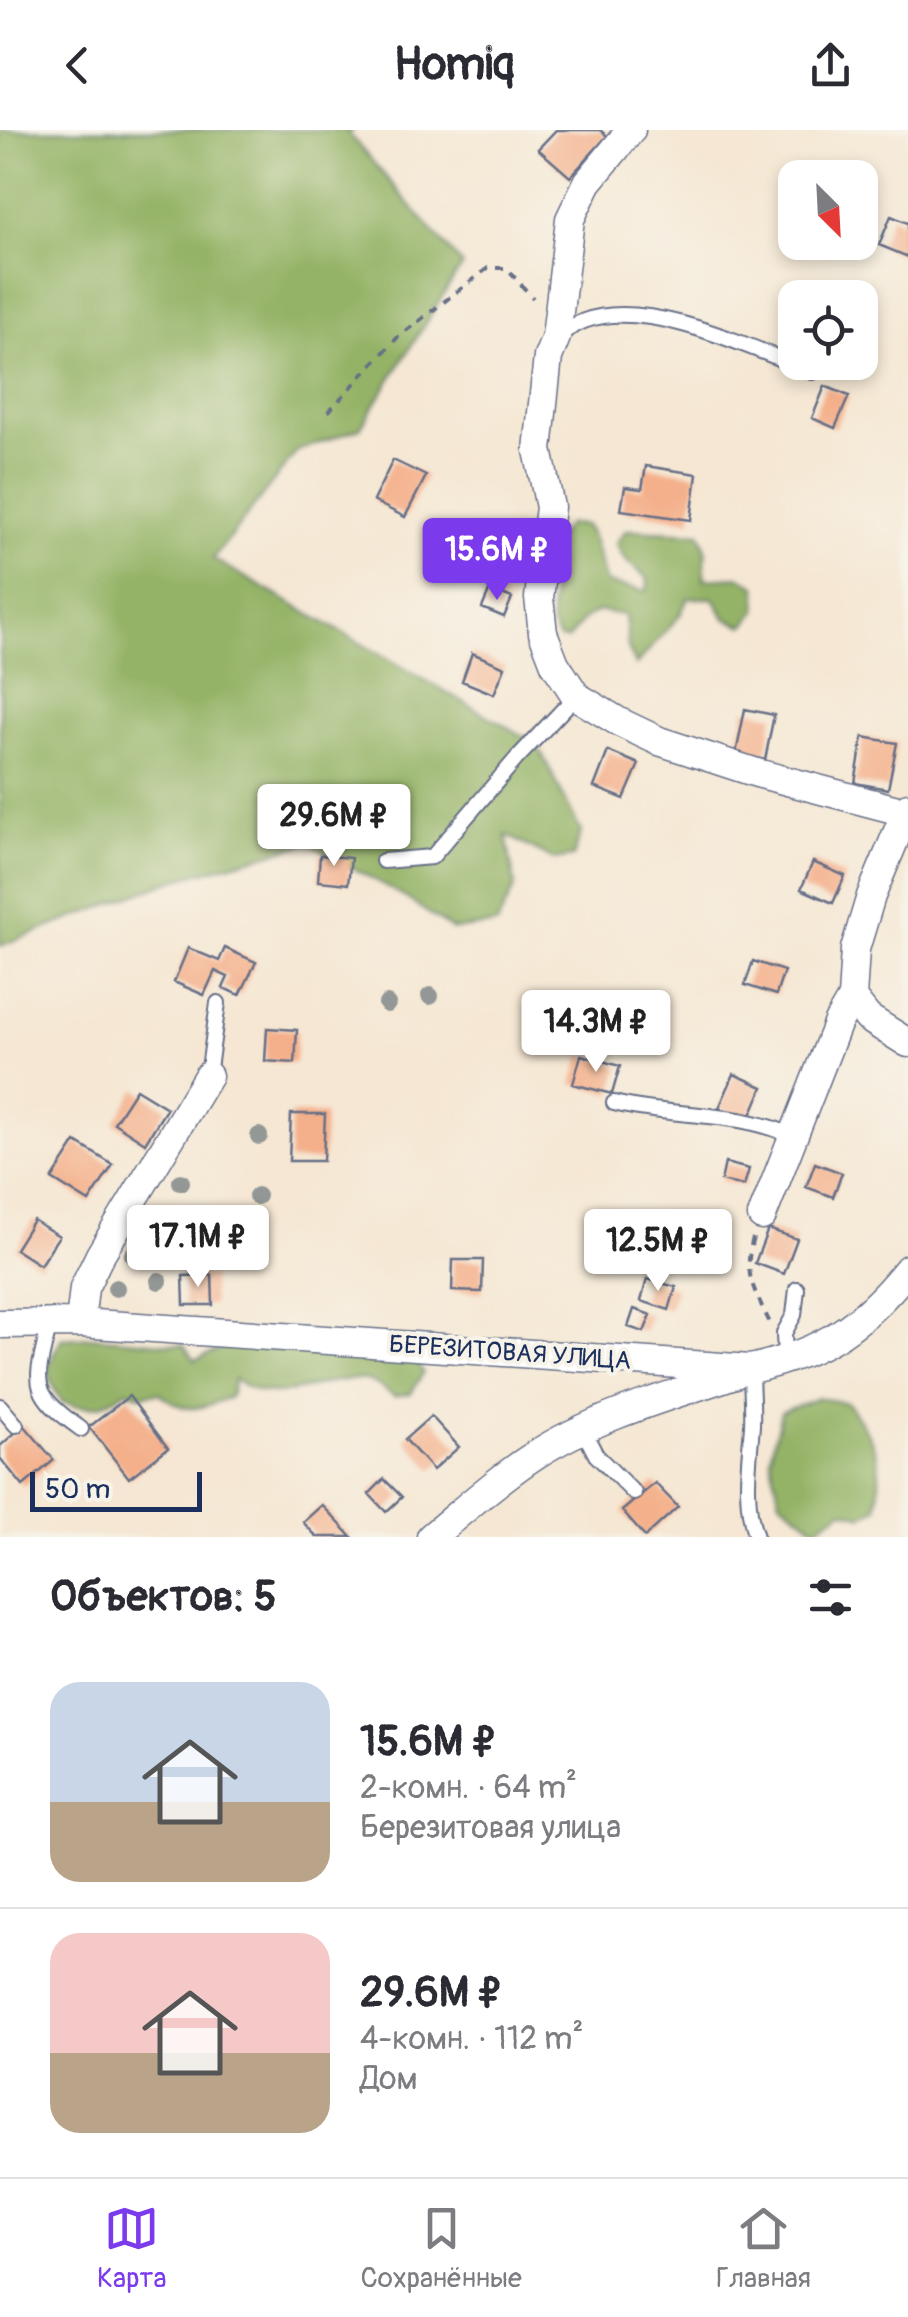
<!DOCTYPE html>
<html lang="ru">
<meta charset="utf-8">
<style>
:root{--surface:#fff;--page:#f2f2f3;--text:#2b2b33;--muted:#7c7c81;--line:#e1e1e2;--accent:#7c3aed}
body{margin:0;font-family:Pangolin,sans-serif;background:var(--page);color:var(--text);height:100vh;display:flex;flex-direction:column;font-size:38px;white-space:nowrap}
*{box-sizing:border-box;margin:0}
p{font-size:32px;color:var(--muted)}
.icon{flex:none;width:55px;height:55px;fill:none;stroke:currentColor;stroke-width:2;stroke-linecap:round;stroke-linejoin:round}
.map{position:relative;height:1407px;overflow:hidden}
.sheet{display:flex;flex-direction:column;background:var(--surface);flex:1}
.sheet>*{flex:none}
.needle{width:65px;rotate:156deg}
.fabs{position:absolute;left:778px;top:30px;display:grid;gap:20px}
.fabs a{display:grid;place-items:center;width:100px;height:100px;border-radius:20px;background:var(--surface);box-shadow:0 5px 15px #0003;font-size:50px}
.scale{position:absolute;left:30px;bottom:25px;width:172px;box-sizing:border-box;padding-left:10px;border:5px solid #1b2f5e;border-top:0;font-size:28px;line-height:35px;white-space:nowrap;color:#1b2f5e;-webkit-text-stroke:8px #f7f3e8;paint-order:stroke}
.price{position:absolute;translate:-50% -85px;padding:0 22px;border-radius:10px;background:#fff;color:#222;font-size:32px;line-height:65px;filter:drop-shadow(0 2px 5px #0008)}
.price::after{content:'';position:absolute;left:50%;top:60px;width:30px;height:22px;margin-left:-15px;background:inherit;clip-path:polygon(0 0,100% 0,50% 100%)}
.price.selected{background:var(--accent);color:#fff}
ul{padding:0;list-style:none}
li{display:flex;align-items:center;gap:30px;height:250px;padding:0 50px}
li+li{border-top:2px solid var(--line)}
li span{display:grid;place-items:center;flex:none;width:280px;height:200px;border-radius:30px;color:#555}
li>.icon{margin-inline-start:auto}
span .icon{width:120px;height:120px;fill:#fffc;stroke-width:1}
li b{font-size:42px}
h2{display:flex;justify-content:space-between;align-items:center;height:120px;padding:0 50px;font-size:42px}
header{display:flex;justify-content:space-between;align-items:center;height:130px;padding:0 50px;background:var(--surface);font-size:45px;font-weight:800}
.tabs{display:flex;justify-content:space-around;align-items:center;height:140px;border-top:2px solid var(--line);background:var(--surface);font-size:28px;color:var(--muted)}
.tabs a{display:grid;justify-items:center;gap:5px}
.tabs .selected{color:var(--accent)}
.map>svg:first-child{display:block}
</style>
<header><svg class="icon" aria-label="back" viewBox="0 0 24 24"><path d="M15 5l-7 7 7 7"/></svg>Homiq<svg class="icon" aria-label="share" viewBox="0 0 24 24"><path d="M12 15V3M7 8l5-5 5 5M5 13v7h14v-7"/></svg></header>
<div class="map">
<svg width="908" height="1407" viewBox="0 0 908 1407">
<rect width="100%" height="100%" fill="#f7f3e8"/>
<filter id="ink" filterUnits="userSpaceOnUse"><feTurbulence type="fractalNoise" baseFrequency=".01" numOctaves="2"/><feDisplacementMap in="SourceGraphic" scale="20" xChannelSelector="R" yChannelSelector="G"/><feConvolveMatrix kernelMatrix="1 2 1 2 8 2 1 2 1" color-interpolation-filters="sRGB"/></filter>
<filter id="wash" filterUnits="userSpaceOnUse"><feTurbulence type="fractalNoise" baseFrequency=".0048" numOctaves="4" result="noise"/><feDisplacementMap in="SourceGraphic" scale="40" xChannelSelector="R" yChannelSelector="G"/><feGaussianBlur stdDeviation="2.25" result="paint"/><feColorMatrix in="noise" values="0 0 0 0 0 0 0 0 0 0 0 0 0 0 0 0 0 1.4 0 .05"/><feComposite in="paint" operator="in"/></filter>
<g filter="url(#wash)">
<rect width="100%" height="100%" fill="#f5e7d3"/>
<!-- forest -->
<path fill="#94b366" stroke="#587162" stroke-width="2.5" d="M0 0H353L348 3 462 135 360 298 297 321 213 429 537 614 581 702 573 727 554 730 506 705 515 756 497 794 453 800 403 766 308 713 170 751 0 816Z
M568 394 585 395 593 409 606 453 647 461 648 449 624 429 616 413 626 400 700 403 706 419 704 449 741 447 757 457V481L744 496 725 488 714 468H688L680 485 636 535 628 518 625 485 598 481 583 490 569 509H559L551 494 553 412Z
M91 1207 184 1215 195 1230 233 1214 414 1226 423 1243 411 1263 394 1266C386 1261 376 1252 366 1250 318 1244 277 1283 234 1249L230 1267C198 1279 188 1286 160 1263L140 1265 127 1261C99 1277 94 1281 62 1272 44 1244 45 1237 62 1209Z
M818 1268 847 1273C876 1311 884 1330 877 1378L863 1386 843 1380 816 1398 780 1370 770 1327 781 1282Z"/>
<g id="blocks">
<!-- building -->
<path fill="#f4b08b" d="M556 0H600L607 6 570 47 538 19Z
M891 86 908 93V127L879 115Z
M825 256 849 266 835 298 812 288Z
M393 330 426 346 405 387 373 371Z
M646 336 697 344 691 390 621 380 625 357 642 359Z
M490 459 512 468 504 487 482 478Z
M472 523 505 537 494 564 462 551Z
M745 579 774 585 765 630 736 624Z
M863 607 897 613 888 659 855 653Z
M608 621 639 634 624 669 594 657Z
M320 725 351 728 348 754 318 751Z
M813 732 845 746 833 773 801 759Z
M188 818 219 831 225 818 256 832 240 865 223 858 228 847 215 841 204 865 174 852Z
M753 831 784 841 776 865 745 855Z
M267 898 297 900 295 933 265 931Z
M581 925 620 936 612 964 573 954Z
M734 944 763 957 749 990 719 978Z
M136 959 167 978 145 1013 114 993Z
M291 984H325L323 1031H289Z
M76 1012 113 1035 89 1072 52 1049Z
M725 1033 749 1039 744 1056 721 1051Z
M815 1033 842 1043 833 1067 806 1057Z
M33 1090 59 1106 40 1135 15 1119Z
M768 1099 797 1109 784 1144 755 1133Z
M453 1130H483L482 1162 452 1161Z
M212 1145 213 1175H184L183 1146Z
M647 1149 676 1157 669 1180 641 1171Z
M634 1179 651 1185 644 1202 628 1197Z
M129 1266 168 1318 129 1348 89 1297Z
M431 1286 459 1317 433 1340 405 1309Z
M24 1295 54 1330 23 1356 0 1328V1316Z
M384 1349 402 1367 386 1382 369 1364Z
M655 1353 678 1377 645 1407 622 1381Z
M322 1375 352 1407H317L303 1392Z"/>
</g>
</g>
<g filter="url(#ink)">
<use href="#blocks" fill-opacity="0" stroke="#676f87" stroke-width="2.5"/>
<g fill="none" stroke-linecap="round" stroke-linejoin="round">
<!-- service casing -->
<g stroke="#676f87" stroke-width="18">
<path id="service" d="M557 206C565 201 574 195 584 191 647 167 754 219 813 242
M383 731 432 727 517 628 576 566
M208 946 218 873
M614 973C671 988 739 980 792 1006
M50 1193C36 1252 26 1260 81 1299
M785 1230 784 1203 794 1185 797 1159
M751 1239C751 1257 753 1277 752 1295 749 1334 743 1370 756 1407
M0 1276 16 1295
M583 1300 596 1325 634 1363"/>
</g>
<!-- minor casing -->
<g stroke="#676f87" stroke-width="31">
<path id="minor" d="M631 0 588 52 570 89 556 207 548 227 538 320 550 377 539 468 543 503 555 534 576 566 619 592 659 611 757 643 905 682
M908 677 871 766 855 819 852 868 868 888 908 913
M762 1086 838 892 852 868
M80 1193 84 1158 100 1125 208 946
M0 1194 80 1193 751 1239C823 1222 861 1197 908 1139
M431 1407C465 1379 498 1349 535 1325 594 1287 669 1266 735 1244"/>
</g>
<!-- path -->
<path stroke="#676f87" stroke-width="4" stroke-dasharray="8 8" stroke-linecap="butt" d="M328 282 398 207 488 138H506L533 168
M753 1108C742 1144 755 1161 770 1193"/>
<!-- service -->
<use href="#service" stroke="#fff" stroke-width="14"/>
<!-- minor -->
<use href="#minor" stroke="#fff" stroke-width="28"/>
</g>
<!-- trees -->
<g fill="#939896">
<circle cx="430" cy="866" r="9"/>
<circle cx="387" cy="874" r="9"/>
<circle cx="259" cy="1006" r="9"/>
<circle cx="181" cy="1052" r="9"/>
<circle cx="257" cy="1066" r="9"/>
<circle cx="133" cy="1125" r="9"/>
<circle cx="159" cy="1151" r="9"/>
<circle cx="116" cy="1158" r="9"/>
</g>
</g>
<g text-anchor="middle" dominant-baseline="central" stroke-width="8" stroke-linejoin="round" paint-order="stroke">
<!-- street labels -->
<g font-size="25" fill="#1b2f5e" stroke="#f7f3e8">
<text transform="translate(510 1223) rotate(4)">БЕРЕЗИТОВАЯ УЛИЦА</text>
</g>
</g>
</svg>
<div class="fabs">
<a><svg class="needle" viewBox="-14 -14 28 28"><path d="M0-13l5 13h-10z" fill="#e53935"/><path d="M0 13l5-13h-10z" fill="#7c7c81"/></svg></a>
<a><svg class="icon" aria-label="locate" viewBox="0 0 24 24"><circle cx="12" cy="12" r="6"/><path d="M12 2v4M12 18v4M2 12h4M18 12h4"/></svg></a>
</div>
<div class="scale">50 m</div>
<b class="price selected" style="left:497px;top:473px">15.6M ₽</b>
<b class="price" style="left:334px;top:739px">29.6M ₽</b>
<b class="price" style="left:596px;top:945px">14.3M ₽</b>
<b class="price" style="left:198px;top:1160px">17.1M ₽</b>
<b class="price" style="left:658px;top:1164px">12.5M ₽</b>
</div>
<section class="sheet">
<h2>Объектов: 5<svg class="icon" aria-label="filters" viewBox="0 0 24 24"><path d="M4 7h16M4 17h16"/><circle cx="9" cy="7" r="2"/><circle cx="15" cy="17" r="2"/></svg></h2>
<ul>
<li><span style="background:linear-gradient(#c9d6e8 60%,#b9a48a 0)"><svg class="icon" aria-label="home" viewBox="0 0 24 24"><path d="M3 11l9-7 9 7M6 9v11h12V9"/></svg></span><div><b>15.6M ₽</b><p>2-комн. · 64 m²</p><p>Березитовая улица</p></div></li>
<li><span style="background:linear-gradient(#f6c9c9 60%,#b9a48a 0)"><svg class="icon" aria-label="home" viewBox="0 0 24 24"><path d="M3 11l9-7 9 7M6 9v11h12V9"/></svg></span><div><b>29.6M ₽</b><p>4-комн. · 112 m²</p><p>Дом</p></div></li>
</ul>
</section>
<nav class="tabs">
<a class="selected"><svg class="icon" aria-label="map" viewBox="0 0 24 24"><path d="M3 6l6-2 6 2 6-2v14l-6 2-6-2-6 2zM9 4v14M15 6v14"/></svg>Карта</a>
<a><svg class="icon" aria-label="saved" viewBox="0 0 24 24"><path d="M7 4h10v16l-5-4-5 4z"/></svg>Сохранённые</a>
<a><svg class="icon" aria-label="home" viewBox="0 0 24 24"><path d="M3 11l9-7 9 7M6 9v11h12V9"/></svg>Главная</a>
</nav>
